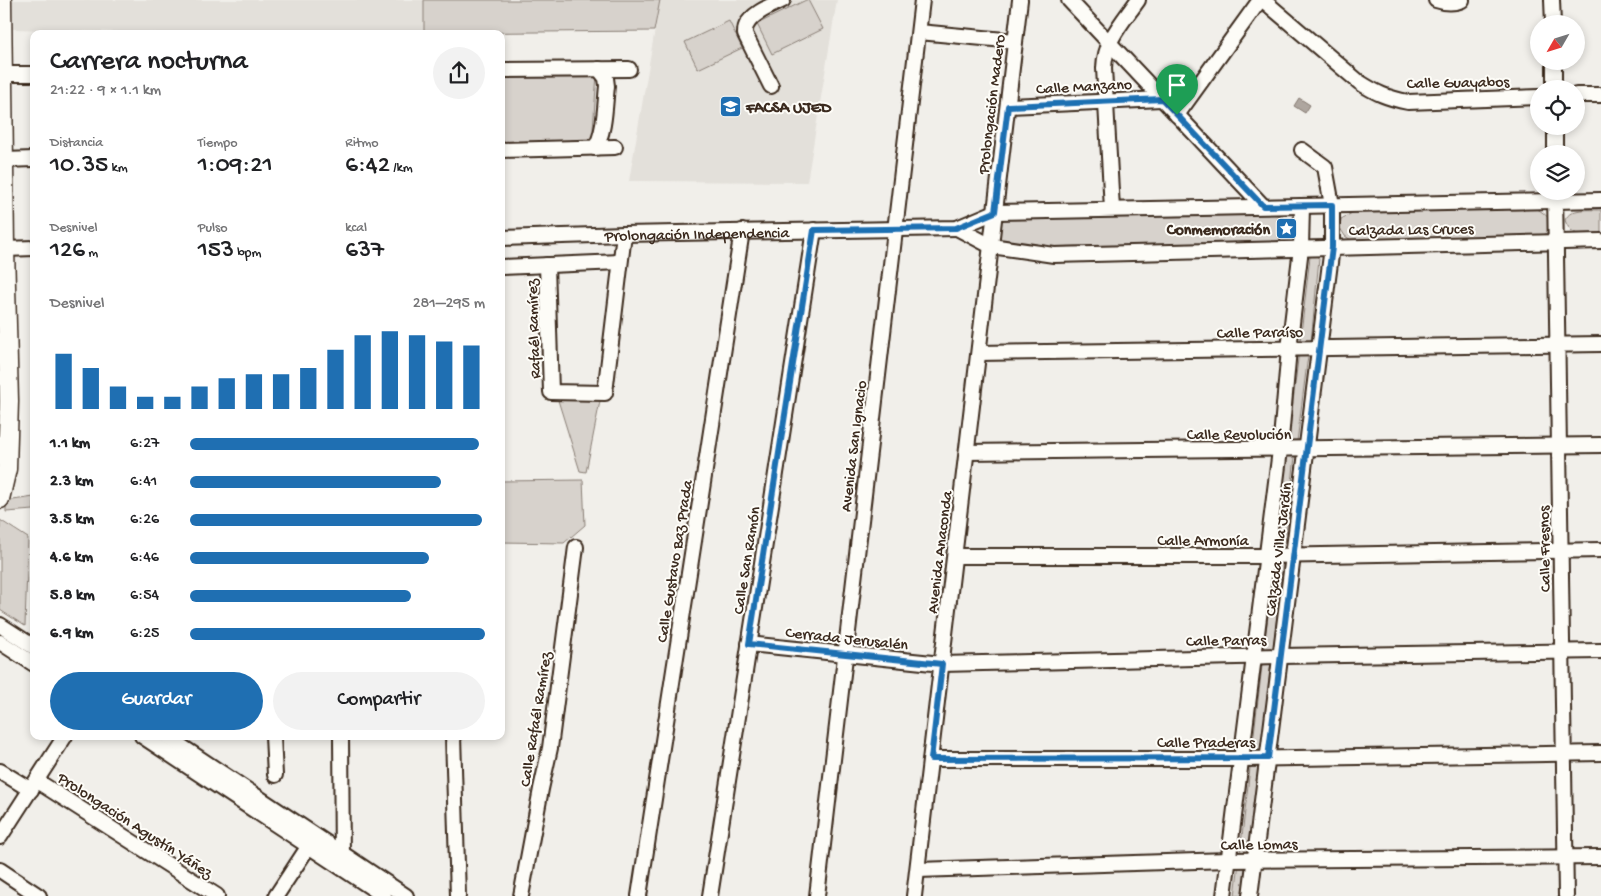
<!DOCTYPE html>
<html lang="es">
<head>
<meta charset="utf-8">
<style>
  :root { --surface:#fff; --page:#f2f2f2; --text:#202124; --muted:#757577; --accent:#1f6fb2 }
  body { margin:0; font-family:"Gochi Hand",sans-serif; background:var(--page); color:var(--text); height:100vh; display:flex; flex-direction:column; font-size:19px; white-space:nowrap }
  * { box-sizing:border-box; margin:0 }
  p { font-size:16px; color:var(--muted) }
  .icon { flex:none; width:28px; height:28px; fill:none; stroke:currentColor; stroke-width:2; stroke-linecap:round; stroke-linejoin:round }
  .map { position:relative; flex:1; overflow:hidden }
  .side { position:absolute; left:30px; top:30px; width:475px; height:710px; display:flex; flex-direction:column; background:var(--surface); border-radius:10px; box-shadow:0 2px 8px #0003 }
  .side>* { flex:none }
  .needle { width:32px; rotate:231deg }
  .tools { position:absolute; left:1530px; top:15px; display:grid; gap:10px }
  .tools a { display:grid; place-items:center; width:55px; height:55px; border-radius:50%; background:var(--surface); box-shadow:0 2px 8px #0003; font-size:25px }
  .pin { position:absolute; display:grid; place-items:center; width:42px; height:42px; color:#fff; margin:-51px -21px; border-radius:50% 50% 50% 0; rotate:-45deg; box-shadow:0 0 5px #0007 }
  .pin .icon { rotate:45deg }
  .round { display:grid; place-items:center; flex:none; width:52px; height:52px; border-radius:26px; background:var(--page) }
  .headline { display:flex; align-items:center; justify-content:space-between; height:85px; padding:0 20px }
  h1 { font-size:28px; font-weight:600; line-height:38px }
  .stats { display:grid; grid-template-columns:repeat(3,1fr); gap:8px; height:85px; padding:5px 20px }
  .stats div { display:grid; align-content:center }
  .stats b { font-size:25px; font-weight:600 }
  .stats small { font-size:14px; font-weight:400 }
  .stats p { font-size:14px }
  .chart { height:140px; padding:10px 20px }
  .chart p { display:flex; justify-content:space-between }
  .chart svg { width:100%; height:90px; margin-top:5px; stroke:var(--accent); stroke-width:6 }
  .button { display:flex; gap:10px; margin-top:auto; padding:10px 20px }
  .button a { flex:1; height:58px; border-radius:30px; background:var(--accent); color:#fff; font-size:20px; font-weight:600; line-height:58px; text-align:center }
  .button a+a { background:var(--page); color:var(--text) }
  ul { padding:0 20px; list-style:none; font-size:16px }
  li { display:grid; grid-template-columns:80px 60px 1fr; align-items:center; height:38px }
  li i { height:12px; border-radius:6px; background:var(--accent) }
  .map>svg:first-child { display:block }
  .built { fill:#e3e0da }
  .green { fill:#d7d2cc; stroke:#897e75 }
  .water { fill:#aea69f; stroke:#80746b }
  .lines { fill:none; stroke-linecap:round; stroke-linejoin:round }
  .minor-casing { stroke:#3b2a1e; stroke-width:18 }
  .major-casing { stroke:#3b2a1e; stroke-width:21 }
  .minor { stroke:#fdfcf7; stroke-width:14 }
  .major { stroke:#fdfcf7; stroke-width:18 }
  .route-casing { stroke:#fff; stroke-width:10 }
  .route { stroke:#1f6fb2; stroke-width:6 }
  .labels { text-anchor:middle; stroke-width:4; stroke-linejoin:round; paint-order:stroke }
  .street-label { font-size:16px; fill:#3b2a1e; stroke:#fdfcf7 }
  .poi-label { font-size:16px; font-weight:bold; fill:#3b2a1e; stroke:#fdfcf7; text-anchor:start }
</style>
</head>
<body>
<div class="map">
<svg width="1601" height="896" viewBox="0 0 1601 896">
  <rect width="100%" height="100%" fill="#f1efea"/>
  <filter id="ink" filterUnits="userSpaceOnUse"><feTurbulence type="fractalNoise" baseFrequency=".02" numOctaves="2"/><feDisplacementMap in="SourceGraphic" scale="10" xChannelSelector="R" yChannelSelector="G"/><feConvolveMatrix kernelMatrix="1 2 1 2 8 2 1 2 1" color-interpolation-filters="sRGB"/></filter>
  <g filter="url(#ink)">
    <g class="built">
      <polygon points="12,0 424,0 424,33 194,34 13,29"/>
      <polygon points="660,0 837,0 807,182 629,181"/>
    </g>
    <g class="green">
      <polygon points="424,0 660,0 654,31 424,33"/>
      <polygon points="806,0 808,0 823,29 772,54 757,24"/>
      <polygon points="729,21 742,48 698,69 685,42"/>
      <polygon points="597,74 592,143 501,144 501,75"/>
      <path d="M1533 207C1548 214 1558 224 1542 237L1351 240 1345 236 1340 228 1341 219 1354 212Z"/>
      <path d="M1601 210V236C1586 236 1570 237 1565 220 1571 207 1588 210 1601 210Z"/>
      <path d="M1261 212 1282 216C1291 229 1287 239 1272 243L1025 247 1002 241 998 234 1000 222 1009 217Z"/>
      <polygon points="1312,255 1316,255 1319,259 1311,342 1307,363 1294,465 1245,896 1235,896 1310,257"/>
      <polygon points="601,396 586,472 580,471 557,397"/>
      <polygon points="583,480 585,525 564,543 501,542 501,481"/>
      <polygon points="34,497 34,510 6,512 6,501"/>
      <polygon points="0,520 28,538 25,626 0,610"/>
    </g>
    <polygon class="water" points="1299,98 1310,105 1305,113 1294,106"/>
    <g class="lines">
      <defs>
        <g id="minor">
          <polyline points="1069,0 1263,206"/>
          <path d="M1263 0 1359 82C1376 93 1387 98 1408 102L1539 97"/>
          <path d="M1436 0C1445 3 1453 4 1462 0"/>
          <polyline points="1552,0 1553,24"/>
          <polyline points="919,32 1015,41"/>
          <polyline points="1554,61 1554,89"/>
          <polyline points="501,70 629,69"/>
          <polyline points="2,74 34,74"/>
          <path d="M771 86 745 34C745 33 745 27 746 26 752 13 771 6 783 0"/>
          <polyline points="1576,95 1601,95"/>
          <polyline points="1008,106 1162,99"/>
          <polyline points="1177,115 1260,0"/>
          <polyline points="1555,126 1555,154"/>
          <path d="M595 148C605 133 605 104 607 86L606 78 599 69"/>
          <polyline points="501,150 615,147"/>
          <polyline points="4,160 34,159"/>
          <polyline points="1555,191 1566,896"/>
          <path d="M1112 209 1104 68C1105 40 1122 23 1138 0"/>
          <polyline points="957,228 991,246 1054,255 1601,241"/>
          <path id="s1" d="M501 238 624 234 957 228 995 212 1601 200"/>
          <polyline points="5,249 34,248"/>
          <polyline points="547,265 551,392 605,393 624,234"/>
          <polyline points="501,267 620,262"/>
          <polyline points="979,353 1601,344"/>
          <polyline points="967,452 1601,445"/>
          <polyline points="955,556 1266,556 1601,550"/>
          <polyline points="0,625 34,647"/>
          <polyline points="0,642 34,664"/>
          <polyline points="749,644 942,664 1281,656 1601,651"/>
          <polyline points="142,736 384,896"/>
          <polyline points="166,736 406,896"/>
          <polyline points="273,736 275,775"/>
          <polyline points="341,736 342,860"/>
          <polyline points="453,736 458,896"/>
          <polyline points="931,759 1241,759 1601,753"/>
          <polyline points="0,771 31,790"/>
          <polyline points="37,781 217,896"/>
          <polyline points="0,837 65,736"/>
          <polyline points="0,870 39,896"/>
          <polyline points="918,870 1228,860 1601,857"/>
          <polyline points="276,896 314,838"/>
          <polyline points="521,896 541,789 550,748 576,547"/>
          <polyline points="639,896 742,231"/>
          <polyline points="710,896 814,230"/>
          <polyline points="817,896 922,0"/>
          <polyline points="914,896 1020,0"/>
          <polyline points="1224,896 1280,450 1289,349 1301,248 1302,206"/>
          <polyline points="1250,896 1332,247 1332,205 1325,167 1302,150"/>
        </g>
        <polyline id="major" points="0,499 7,469 9,401 5,249 2,0"/>
      </defs>
      <use href="#minor" class="minor-casing"/>
      <use href="#major" class="major-casing"/>
      <use href="#minor" class="minor"/>
      <use href="#major" class="major"/>
    </g>
  </g>
  <g class="lines" filter="url(#ink)">
    <defs>
      <polygon id="route" points="1162,99 1263,206 1332,205 1332,247 1268,758 931,759 942,664 749,644 814,230 956,228 995,212 1008,106"/>
    </defs>
    <use href="#route" class="route-casing"/>
    <use href="#route" class="route"/>
  </g>
  <defs>
    <symbol id="university-square" viewBox="-11 -11 22 22"><rect x="-9" y="-9" width="18" height="18" rx="4" fill="#1f6fb2" stroke="#fdfcf7"/><path d="M0-5L7-2L0 1L-7-2ZM-4 1L0 2.5L4 1V4Q0 6-4 4Z" fill="#fff"/></symbol>
    <symbol id="sight-square" viewBox="-11 -11 22 22"><rect x="-9" y="-9" width="18" height="18" rx="4" fill="#1f6fb2" stroke="#fdfcf7"/><path d="M0-6L1.8-2.2L6-1.7L2.9 1.2L3.7 5.4L0 3.3L-3.7 5.4L-2.9 1.2L-6-1.7L-1.8-2.2Z" fill="#fff"/></symbol>
  </defs>
  <g fill-rule="evenodd">
    <use href="#university-square" x="718" y="94" width="25" height="25"/>
    <use href="#sight-square" x="1274" y="216" width="25" height="25"/>
  </g>
  <g class="labels">
    <g class="street-label">
      <text transform="translate(1458 81) rotate(-1)" y="6">Calle Guayabos</text>
      <text transform="translate(1084 85) rotate(-3)" y="6">Calle Manzano</text>
      <text transform="translate(990 104) rotate(-83)" y="6">Prolongación Madero</text>
      <text transform="translate(1411 228) rotate(-1)" y="6">Calzada Las Cruces</text>
      <text dy="6" stroke="none"><textPath href="#s1" startOffset="196">Prolongación Independencia</textPath></text>
      <text transform="translate(532 329) rotate(-92)" y="6">Rafaél Ramírez</text>
      <text transform="translate(1260 331) rotate(-1)" y="6">Calle Paraíso</text>
      <text x="1239" y="439">Calle Revolución</text>
      <text transform="translate(852 446) rotate(-83)" y="6">Avenida San Ignacio</text>
      <text x="1203" y="545">Calle Armonía</text>
      <text transform="translate(1277 549) rotate(-83)" y="6">Calzada Villa Jardín</text>
      <text transform="translate(1543 549) rotate(-91)" y="6">Calle Fresnos</text>
      <text transform="translate(938 552) rotate(-83)" y="6">Avenida Anaconda</text>
      <text transform="translate(745 560) rotate(-81)" y="6">Calle San Ramón</text>
      <text transform="translate(673 561) rotate(-81)" y="6">Calle Gustavo Baz Prada</text>
      <text transform="translate(847 637) rotate(6)" y="6">Cerrada Jerusalén</text>
      <text transform="translate(1226 639) rotate(-1)" y="6">Calle Parras</text>
      <text transform="translate(534 719) rotate(-81)" y="6">Calle Rafaél Ramírez</text>
      <text x="1206" y="747">Calle Praderas</text>
      <text transform="translate(136 824) rotate(33)" y="6">Prolongación Agustín Yáñez</text>
      <text transform="translate(1259 843) rotate(-1)" y="6">Calle Lomas</text>
    </g>
    <g class="poi-label">
      <text x="746" y="112">FACSA UJED</text>
      <text x="1270" y="234" text-anchor="end">Conmemoración</text>
    </g>
  </g>
</svg>
<div class="tools">
<a><svg class="needle" viewBox="-14 -14 28 28"><path d="M0-13l5 13h-10z" fill="#e53935"/><path d="M0 13l5-13h-10z" fill="#757577"/></svg></a>
<a><svg class="icon" aria-label="locate" viewBox="0 0 24 24"><circle cx="12" cy="12" r="6"/><path d="M12 2v4M12 18v4M2 12h4M18 12h4"/></svg></a>
<a><svg class="icon" aria-label="layers" viewBox="0 0 24 24"><path d="M12 4l9 5-9 5-9-5zM3 14l9 5 9-5"/></svg></a>
</div>
<div class="pin" style="left:1177px;top:115px;background:#1e9e55"><svg class="icon" aria-label="arrive" viewBox="0 0 24 24"><path d="M6 21V4h12l-3 4 3 4H6"/></svg></div>
<section class="side">
<div class="headline"><div><h1>Carrera nocturna</h1><p>21:22 · 9 × 1.1 km</p></div><a class="round"><svg class="icon" aria-label="share" viewBox="0 0 24 24"><path d="M12 15V3M7 8l5-5 5 5M5 13v7h14v-7"/></svg></a></div>
<div class="stats">
<div><p>Distancia</p><b>10.35<small> km</small></b></div>
<div><p>Tiempo</p><b>1:09:21</b></div>
<div><p>Ritmo</p><b>6:42<small> /km</small></b></div>
</div>
<div class="stats">
<div><p>Desnivel</p><b>126<small> m</small></b></div>
<div><p>Pulso</p><b>153<small> bpm</small></b></div>
<div><p>kcal</p><b>637</b></div>
</div>
<div class="chart"><p><span>Desnivel</span>281–295 m</p>
<svg viewBox="0 0 160 44" preserveAspectRatio="none"><path d="M5 44V17M15 44V24M25 44V33M35 44V38M45 44V38M55 44V33M65 44V29M75 44V27M85 44V27M95 44V24M105 44V15M115 44V8M125 44V6M135 44V8M145 44V11M155 44V13"/></svg>
</div>
<ul>
<li><b>1.1 km</b>6:27<i style="width:98%"></i></li>
<li><b>2.3 km</b>6:41<i style="width:85%"></i></li>
<li><b>3.5 km</b>6:26<i style="width:99%"></i></li>
<li><b>4.6 km</b>6:46<i style="width:81%"></i></li>
<li><b>5.8 km</b>6:54<i style="width:75%"></i></li>
<li><b>6.9 km</b>6:25<i style="width:100%"></i></li>
</ul>
<div class="button"><a>Guardar</a><a>Compartir</a></div>
</section>
</div>
</body>
</html>
